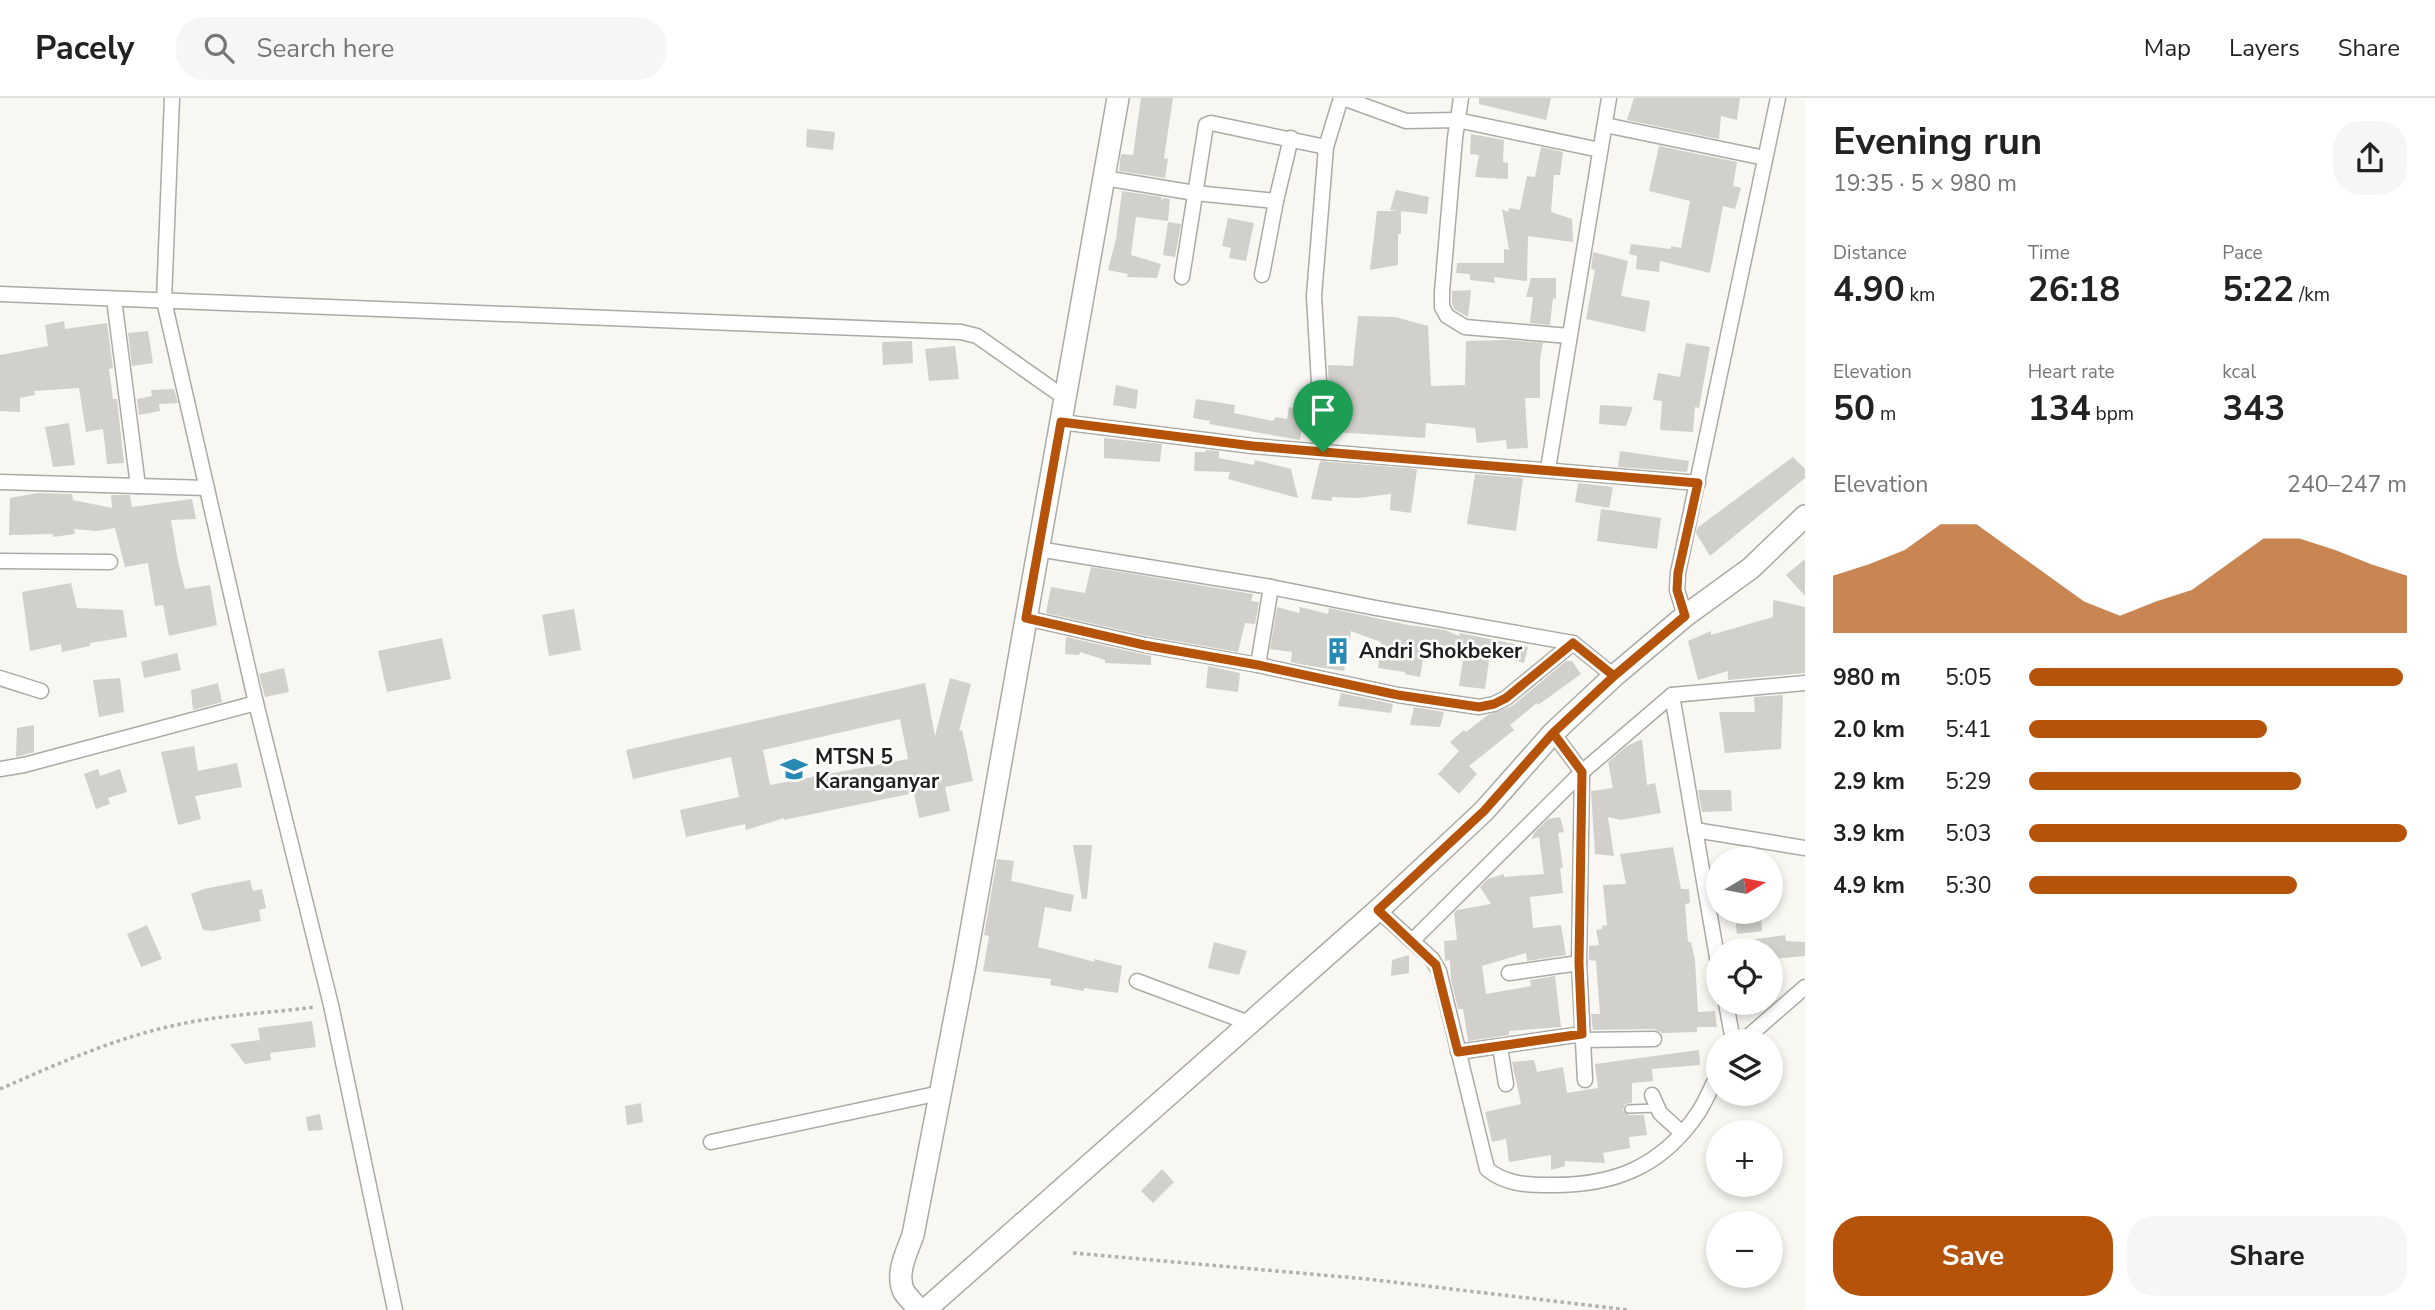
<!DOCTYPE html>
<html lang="en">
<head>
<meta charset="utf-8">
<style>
  :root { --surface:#fff; --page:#f6f6f6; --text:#222; --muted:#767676; --line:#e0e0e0; --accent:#b45309 }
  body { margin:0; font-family:"Nunito Sans",sans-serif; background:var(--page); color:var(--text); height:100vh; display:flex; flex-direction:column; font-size:26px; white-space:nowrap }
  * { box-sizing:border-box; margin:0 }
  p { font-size:23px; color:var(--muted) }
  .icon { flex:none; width:38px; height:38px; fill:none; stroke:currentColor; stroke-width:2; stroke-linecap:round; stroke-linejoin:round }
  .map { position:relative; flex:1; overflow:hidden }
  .panel { display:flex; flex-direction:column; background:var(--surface); width:630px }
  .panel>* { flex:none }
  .needle { width:46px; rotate:80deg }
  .controls { position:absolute; left:1706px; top:749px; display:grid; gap:14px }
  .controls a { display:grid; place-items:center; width:77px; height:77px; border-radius:50%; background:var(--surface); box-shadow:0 4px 10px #0003; font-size:35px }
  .pin { position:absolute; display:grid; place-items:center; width:60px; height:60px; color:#fff; margin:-72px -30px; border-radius:50% 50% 50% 0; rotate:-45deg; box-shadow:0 0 7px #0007 }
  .pin .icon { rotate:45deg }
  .round { display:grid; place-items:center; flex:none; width:74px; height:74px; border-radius:28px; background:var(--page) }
  .summary { display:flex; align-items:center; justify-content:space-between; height:119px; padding:0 28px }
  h1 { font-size:38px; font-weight:700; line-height:52px }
  .metrics { display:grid; grid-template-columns:repeat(3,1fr); gap:10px; height:119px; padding:7px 28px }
  .metrics div { display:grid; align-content:center }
  .metrics b { font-size:35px; font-weight:700 }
  .metrics small { font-size:19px; font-weight:400 }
  .metrics p { font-size:19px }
  .chart { height:196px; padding:14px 28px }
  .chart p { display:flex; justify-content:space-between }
  .chart svg { width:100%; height:126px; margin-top:7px; fill:var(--accent); opacity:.7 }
  .action { display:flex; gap:14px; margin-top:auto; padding:14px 28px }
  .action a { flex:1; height:80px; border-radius:28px; background:var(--accent); color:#fff; font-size:28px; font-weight:700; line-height:80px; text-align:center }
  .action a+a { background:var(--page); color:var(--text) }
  ul { padding:0 28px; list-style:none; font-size:23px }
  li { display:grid; grid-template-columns:112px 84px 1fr; align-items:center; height:52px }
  li i { height:18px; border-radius:9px; background:var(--accent) }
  header { display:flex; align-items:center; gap:42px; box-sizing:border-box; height:98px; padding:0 35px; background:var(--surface); border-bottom:2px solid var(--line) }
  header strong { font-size:33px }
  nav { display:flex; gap:38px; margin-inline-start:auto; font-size:24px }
  .search { width:490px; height:63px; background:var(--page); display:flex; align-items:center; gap:18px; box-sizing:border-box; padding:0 24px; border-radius:28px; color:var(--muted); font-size:26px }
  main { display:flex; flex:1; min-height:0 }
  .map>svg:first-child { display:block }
  .building { fill:#d1d0cb; fill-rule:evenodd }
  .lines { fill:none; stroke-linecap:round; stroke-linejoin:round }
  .service-casing { stroke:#abaaa5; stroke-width:10 }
  .minor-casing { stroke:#abaaa5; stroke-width:17 }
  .secondary-casing { stroke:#abaaa5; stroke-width:24 }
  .path { stroke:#b1b0ac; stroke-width:3.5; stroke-dasharray:3.5 3.5; stroke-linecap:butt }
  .service { stroke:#fff; stroke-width:7 }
  .minor { stroke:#fff; stroke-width:14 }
  .secondary { stroke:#fff; stroke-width:21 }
  .route-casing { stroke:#fff; stroke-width:14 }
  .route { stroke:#b45309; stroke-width:9 }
  .labels { text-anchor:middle; stroke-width:5; stroke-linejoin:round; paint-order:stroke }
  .poi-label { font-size:21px; font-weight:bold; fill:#21201e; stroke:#fff; text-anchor:start }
</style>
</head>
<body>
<header>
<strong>Pacely</strong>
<div class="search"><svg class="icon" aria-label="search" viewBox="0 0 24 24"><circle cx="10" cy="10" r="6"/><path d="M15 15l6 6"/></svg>Search here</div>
<nav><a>Map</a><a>Layers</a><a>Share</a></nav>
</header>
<main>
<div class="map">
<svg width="1805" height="1212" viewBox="0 0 1805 1212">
  <rect width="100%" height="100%" fill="#f8f7f2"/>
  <g class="building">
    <polygon points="1141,0 1173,0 1164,60 1168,61 1165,80 1119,73 1121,56 1133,57"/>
    <polygon points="1479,0 1551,0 1546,22 1479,6"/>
    <polygon points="1634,0 1740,0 1737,22 1721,18 1719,41 1627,22"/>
    <polygon points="807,31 835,34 833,52 806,49"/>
    <polygon points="1471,36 1504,42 1503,64 1508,65 1508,81 1475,79 1479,57 1470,56"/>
    <polygon points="1659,48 1737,64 1733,88 1741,90 1735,111 1723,108 1710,175 1660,163 1659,174 1636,171 1637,158 1629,156 1631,146 1671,151 1671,148 1681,150 1690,103 1649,93"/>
    <polygon points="1541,49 1563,54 1560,77 1554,77 1551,114 1572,121 1573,144 1528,138 1527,183 1494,179 1495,185 1470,182 1470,176 1456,175 1457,165 1504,165 1504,151 1509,152 1502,111 1508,114 1509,110 1520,112 1527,78 1535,79"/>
    <polygon points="1396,92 1429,99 1427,116 1390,112"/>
    <polygon points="1122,93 1162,99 1161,103 1164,100 1170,101 1168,123 1136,119 1131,157 1161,166 1157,180 1127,179 1128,176 1108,172 1116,141"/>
    <polygon points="1377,113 1401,113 1401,136 1398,136 1398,167 1370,172"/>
    <polygon points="1228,120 1254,125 1246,163 1229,160 1231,150 1222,148"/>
    <polygon points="1168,124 1181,126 1175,159 1163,157"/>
    <polygon points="1593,154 1628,163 1621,198 1650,203 1645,234 1586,221 1595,172 1591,171"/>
    <polygon points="1531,180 1556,180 1556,201 1553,200 1550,227 1530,225 1533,199 1526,199"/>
    <polygon points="1471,192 1468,219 1454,211 1452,206 1452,193"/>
    <polygon points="1358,218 1395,219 1428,228 1431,288 1465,287 1466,243 1508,242 1543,245 1540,261 1540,300 1525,300 1528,350 1507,351 1506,342 1477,345 1475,330 1426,325 1425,340 1335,334 1334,315 1330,315 1328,267 1353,268"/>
    <polygon points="64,223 65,231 107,225 113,270 109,271 113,301 117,301 124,365 107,366 103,331 86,334 79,290 34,293 35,297 20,300 20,314 0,313 0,257 48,248 45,227"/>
    <polygon points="148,233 153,265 132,268 128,235"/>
    <polygon points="912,243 913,265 883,267 882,244"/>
    <polygon points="1686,245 1710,249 1699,310 1695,309 1693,334 1660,332 1662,303 1653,302 1658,275 1680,279"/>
    <polygon points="955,248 959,281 929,283 925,251"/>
    <polygon points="1116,287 1138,292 1136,311 1113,307"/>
    <polygon points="174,291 178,305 159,306 160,313 139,317 137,301 152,298 151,292"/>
    <polygon points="1196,301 1235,307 1234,315 1273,323 1276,319 1287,321 1289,309 1305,312 1300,342 1209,326 1210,323 1193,320"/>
    <polygon points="1600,307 1633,309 1626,328 1599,326"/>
    <polygon points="69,325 75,367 53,369 45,329"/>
    <polygon points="1104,340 1162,346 1160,364 1104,360"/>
    <polygon points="1206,352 1219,353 1219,360 1254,367 1255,362 1291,371 1298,400 1228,381 1230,374 1194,373 1195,354 1205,354"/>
    <polygon points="1620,353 1689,363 1687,374 1618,369"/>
    <polygon points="1793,359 1805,371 1805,380 1710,458 1696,435 1697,430"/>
    <polygon points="1320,363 1417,371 1411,415 1390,412 1391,396 1358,400 1332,399 1332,403 1311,401"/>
    <polygon points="1475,376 1523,380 1516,433 1467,426"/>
    <polygon points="1578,385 1613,389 1609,410 1575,404"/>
    <polygon points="38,395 72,396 73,402 112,410 111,397 130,397 132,409 192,401 196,421 171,422 178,463 185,491 210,487 217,527 169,538 163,507 155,508 148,465 125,469 115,430 97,433 74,431 75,436 53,439 53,436 9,437 10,400"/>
    <polygon points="1601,411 1661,420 1657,451 1597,443"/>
    <polygon points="1805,461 1805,498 1786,477"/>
    <polygon points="1091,469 1253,496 1251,503 1259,504 1255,526 1245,525 1238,554 1147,538 1046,515 1051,489 1085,495"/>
    <polygon points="71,485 77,510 123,512 127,539 90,545 90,548 62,554 61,546 30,553 22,494"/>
    <polygon points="1773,502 1805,509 1805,575 1728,582 1728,573 1698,582 1688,543 1711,533 1711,537 1773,519"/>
    <polygon points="1277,509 1299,515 1300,509 1328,516 1329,510 1408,527 1445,532 1459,538 1460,535 1528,549 1524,565 1490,556 1485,591 1459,588 1464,555 1455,553 1456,550 1426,545 1420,579 1405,576 1405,574 1378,570 1381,544 1351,533 1344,573 1299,566 1291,564 1292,554 1270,551"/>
    <polygon points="574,511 581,552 549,558 542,517"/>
    <polygon points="1066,539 1151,558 1151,567 1105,565 1105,562 1080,554 1079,557 1065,556"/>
    <polygon points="442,540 451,581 387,594 378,553"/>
    <polygon points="177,555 181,572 144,580 141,564"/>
    <polygon points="1566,563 1572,563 1581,576 1538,607 1537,605 1510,627 1514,632 1469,668 1477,676 1459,696 1438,676 1459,653 1450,644 1464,632 1466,634 1488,617 1512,608"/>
    <polygon points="1208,568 1240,575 1238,594 1206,590"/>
    <polygon points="284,570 289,594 265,599 259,576"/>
    <polygon points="120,580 124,614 99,619 93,582"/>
    <path d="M950 580 971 586 959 633 962 632 973 683 945 689 950 713 919 720 914 695 784 722V720L746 732 745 726 686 739 680 712 739 699 731 659 633 681 626 652 925 585 935 638ZM900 621 908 661 770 687 763 652Z"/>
    <polygon points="218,585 222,604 193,612 191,592"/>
    <polygon points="1341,595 1393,606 1391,615 1338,608"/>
    <polygon points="1783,597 1781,651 1725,655 1719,614 1755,614 1754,599"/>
    <polygon points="1414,609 1444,614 1440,629 1410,627"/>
    <polygon points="34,627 34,654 16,659 17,630"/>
    <polygon points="1642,641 1647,687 1655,685 1661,715 1621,722 1608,719 1614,758 1595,756 1591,693 1613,690 1608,664 1627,648"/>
    <polygon points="194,648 198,673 237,665 242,689 195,698 201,721 178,727 161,654"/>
    <polygon points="98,671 100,678 120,671 127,694 108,700 110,706 96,711 84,676"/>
    <polygon points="1698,692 1731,692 1732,713 1702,714"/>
    <polygon points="1560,719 1564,734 1558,735 1563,770 1560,770 1563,795 1530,799 1533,830 1561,827 1566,857 1527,863 1526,855 1482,868 1486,896 1531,888 1530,882 1555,878 1561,929 1509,933 1509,937 1468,943 1463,911 1458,911 1451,882 1450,862 1445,863 1444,843 1457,842 1454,815 1457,812 1491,806 1480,789 1488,781 1504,776 1504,779 1544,776 1539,739 1532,741 1534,735 1548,721"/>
    <polygon points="1073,747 1092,747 1087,801 1082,801"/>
    <polygon points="1673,749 1681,791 1689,791 1690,805 1685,806 1688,844 1691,844 1695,862 1698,914 1715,913 1717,929 1697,929 1697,934 1662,935 1654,931 1593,932 1591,916 1600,916 1596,863 1589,862 1589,848 1599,847 1596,832 1602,831 1602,828 1607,827 1603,787 1626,786 1620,756"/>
    <polygon points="997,761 1014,763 1011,783 1074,797 1071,814 1045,809 1038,849 1095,864 1094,861 1122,868 1118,895 1084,890 1084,893 1050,887 1051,881 983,873 989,838 984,837"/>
    <polygon points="250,782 253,793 262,791 266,810 259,812 261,823 212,833 203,832 191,796 204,791"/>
    <polygon points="1761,818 1762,833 1737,836 1735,819"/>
    <polygon points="147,827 162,861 141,869 127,836"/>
    <polygon points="1785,837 1786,843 1805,844 1805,858 1771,861 1771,852 1742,852 1742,843"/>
    <polygon points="1214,844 1247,853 1239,877 1208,870"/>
    <polygon points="1409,857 1409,875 1391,878 1392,862"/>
    <polygon points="312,923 316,949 270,955 271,962 245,966 230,946 260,942 258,930"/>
    <polygon points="1699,952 1700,967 1652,971 1653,983 1632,985 1632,1005 1625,1006 1623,1012 1629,1017 1644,1017 1647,1037 1629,1039 1630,1050 1603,1055 1605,1065 1565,1063 1565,1068 1551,1072 1551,1057 1509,1064 1506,1041 1492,1044 1485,1014 1521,1006 1512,964 1534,962 1537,974 1563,969 1567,995 1598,990 1595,966"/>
    <polygon points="641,1005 643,1024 627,1027 625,1008"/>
    <polygon points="320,1016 323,1032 308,1033 306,1019"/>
    <polygon points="1162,1071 1174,1084 1153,1105 1141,1093"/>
  </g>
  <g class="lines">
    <defs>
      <polyline id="service" points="1629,1011 1657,1010"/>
      <g id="minor">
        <polyline points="172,0 164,203 256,605 331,907 395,1212"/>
        <polyline points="1343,0 1406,23 1457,22 1600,52"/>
        <polyline points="1461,0 1455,40 1442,194 1442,209 1447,218 1465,229 1569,238"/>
        <polyline points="1605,27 1765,60"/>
        <polyline points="1104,80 1195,95 1276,103"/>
        <polyline points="1262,177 1276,103 1291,40"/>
        <polyline points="1182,179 1206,27 1211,25 1326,49"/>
        <polyline points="0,196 961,234 977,238 1065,300"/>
        <polyline points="114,201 138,388"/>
        <polyline points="1061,324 1253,348 1698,385"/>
        <polyline points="1323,354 1314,198 1326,49 1341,0"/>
        <polyline points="1548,371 1609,0"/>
        <polyline points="0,384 207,390"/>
        <polyline points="1038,451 1271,489 1376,510 1573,545 1614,578"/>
        <polyline points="0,463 110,464"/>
        <polyline points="1685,518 1677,492 1678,475 1778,0"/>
        <polyline points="1026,520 1145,547 1258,567 1398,597 1479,609 1494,606 1506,600 1573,545"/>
        <polyline points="1258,567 1271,489"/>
        <polyline points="0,580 41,593"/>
        <polyline points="1672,597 1718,865"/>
        <polyline points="1553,635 1582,674 1579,865 1585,982"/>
        <polyline points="0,671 24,667 256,605"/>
        <polyline points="1695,732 1805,750"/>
        <path d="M1378 812 1432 861 1439 873 1487 1071C1505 1086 1526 1087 1549 1087 1612 1088 1661 1070 1698 1015 1706 1003 1711 989 1718 977"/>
        <polyline points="1412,843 1582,674 1672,597 1805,585"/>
        <polyline points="1509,875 1579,865"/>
        <polyline points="1137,883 1249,925"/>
        <polyline points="1726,905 1733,943"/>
        <polyline points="1582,942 1654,941"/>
        <polyline points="1743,943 1805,889"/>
        <polyline points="1500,949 1506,986"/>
        <polyline points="1458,954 1582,936"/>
        <polyline points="1652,997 1660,1015 1682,1035"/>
        <polyline points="711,1044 940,995"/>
      </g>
      <g id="secondary">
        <path d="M919 1212C915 1206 908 1200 904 1194 895 1176 907 1154 913 1137L965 867 1118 0"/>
        <polyline points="925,1212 1378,812 1484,713 1553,635 1614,578 1685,518 1751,470 1805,418"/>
      </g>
    </defs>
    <use href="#service" class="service-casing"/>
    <use href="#minor" class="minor-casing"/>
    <use href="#secondary" class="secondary-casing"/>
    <g class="path">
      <path d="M0 991C57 966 115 940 176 927 221 917 269 915 315 909"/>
      <polyline points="1073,1155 1367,1181 1629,1212"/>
    </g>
    <use href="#service" class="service"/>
    <use href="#minor" class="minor"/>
    <use href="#secondary" class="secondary"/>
  </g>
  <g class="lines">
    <defs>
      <polyline id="route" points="1323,354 1253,348 1061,324 1026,520 1144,547 1258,567 1398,597 1479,609 1494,606 1506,600 1573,545 1614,578 1553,635 1582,674 1579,865 1582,936 1458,954 1436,867 1378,812 1484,713 1553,635 1614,578 1685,518 1677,492 1678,475 1698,385 1323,354"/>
    </defs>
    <use href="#route" class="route-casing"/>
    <use href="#route" class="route"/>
  </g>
  <defs>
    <symbol id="building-bare" viewBox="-9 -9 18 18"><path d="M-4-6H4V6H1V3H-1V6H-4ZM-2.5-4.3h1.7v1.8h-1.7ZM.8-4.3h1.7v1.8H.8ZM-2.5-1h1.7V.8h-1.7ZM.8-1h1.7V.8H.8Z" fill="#278ab4" stroke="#fff" stroke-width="2.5" paint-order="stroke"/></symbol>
    <symbol id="school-bare" viewBox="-9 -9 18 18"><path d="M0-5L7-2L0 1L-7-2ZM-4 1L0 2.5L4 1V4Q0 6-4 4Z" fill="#278ab4" stroke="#fff" stroke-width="2.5" paint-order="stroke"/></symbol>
  </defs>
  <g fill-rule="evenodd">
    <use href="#building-bare" x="1319" y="534" width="38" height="38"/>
    <use href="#school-bare" x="775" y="652" width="38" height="38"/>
  </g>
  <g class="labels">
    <g class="poi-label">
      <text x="1359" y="560">Andri Shokbeker</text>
      <text x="815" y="666">MTSN 5<tspan x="815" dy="24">Karanganyar</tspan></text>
    </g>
  </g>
</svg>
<div class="controls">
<a><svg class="needle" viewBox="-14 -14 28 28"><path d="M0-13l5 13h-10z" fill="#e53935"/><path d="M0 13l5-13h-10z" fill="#767676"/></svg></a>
<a><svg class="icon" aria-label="locate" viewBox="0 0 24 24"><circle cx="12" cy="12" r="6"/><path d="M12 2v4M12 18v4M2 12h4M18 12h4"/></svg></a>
<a><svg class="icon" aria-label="layers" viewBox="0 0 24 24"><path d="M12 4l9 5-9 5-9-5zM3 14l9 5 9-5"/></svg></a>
<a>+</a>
<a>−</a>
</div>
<div class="pin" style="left:1323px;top:354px;background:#1e9e55"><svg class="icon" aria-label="arrive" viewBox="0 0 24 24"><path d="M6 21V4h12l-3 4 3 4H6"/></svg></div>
</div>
<section class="panel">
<div class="summary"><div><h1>Evening run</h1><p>19:35 · 5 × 980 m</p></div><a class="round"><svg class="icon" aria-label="share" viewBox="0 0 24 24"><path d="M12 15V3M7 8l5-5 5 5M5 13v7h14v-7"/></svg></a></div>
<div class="metrics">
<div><p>Distance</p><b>4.90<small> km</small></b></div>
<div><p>Time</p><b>26:18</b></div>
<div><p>Pace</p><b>5:22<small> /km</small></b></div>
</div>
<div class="metrics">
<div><p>Elevation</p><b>50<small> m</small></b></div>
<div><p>Heart rate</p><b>134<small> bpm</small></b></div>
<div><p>kcal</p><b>343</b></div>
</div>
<div class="chart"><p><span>Elevation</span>240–247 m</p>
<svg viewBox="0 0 160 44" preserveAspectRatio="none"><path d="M0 44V24L10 20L20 15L30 6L40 6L50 15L60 24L70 33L80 38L90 33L100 29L110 20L120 11L130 11L140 15L150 20L160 24V44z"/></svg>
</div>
<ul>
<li><b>980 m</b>5:05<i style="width:99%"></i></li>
<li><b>2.0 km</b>5:41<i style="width:63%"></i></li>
<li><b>2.9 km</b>5:29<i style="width:72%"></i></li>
<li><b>3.9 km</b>5:03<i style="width:100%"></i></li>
<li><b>4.9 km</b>5:30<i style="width:71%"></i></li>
</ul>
<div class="action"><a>Save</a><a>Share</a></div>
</section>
</main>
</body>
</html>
